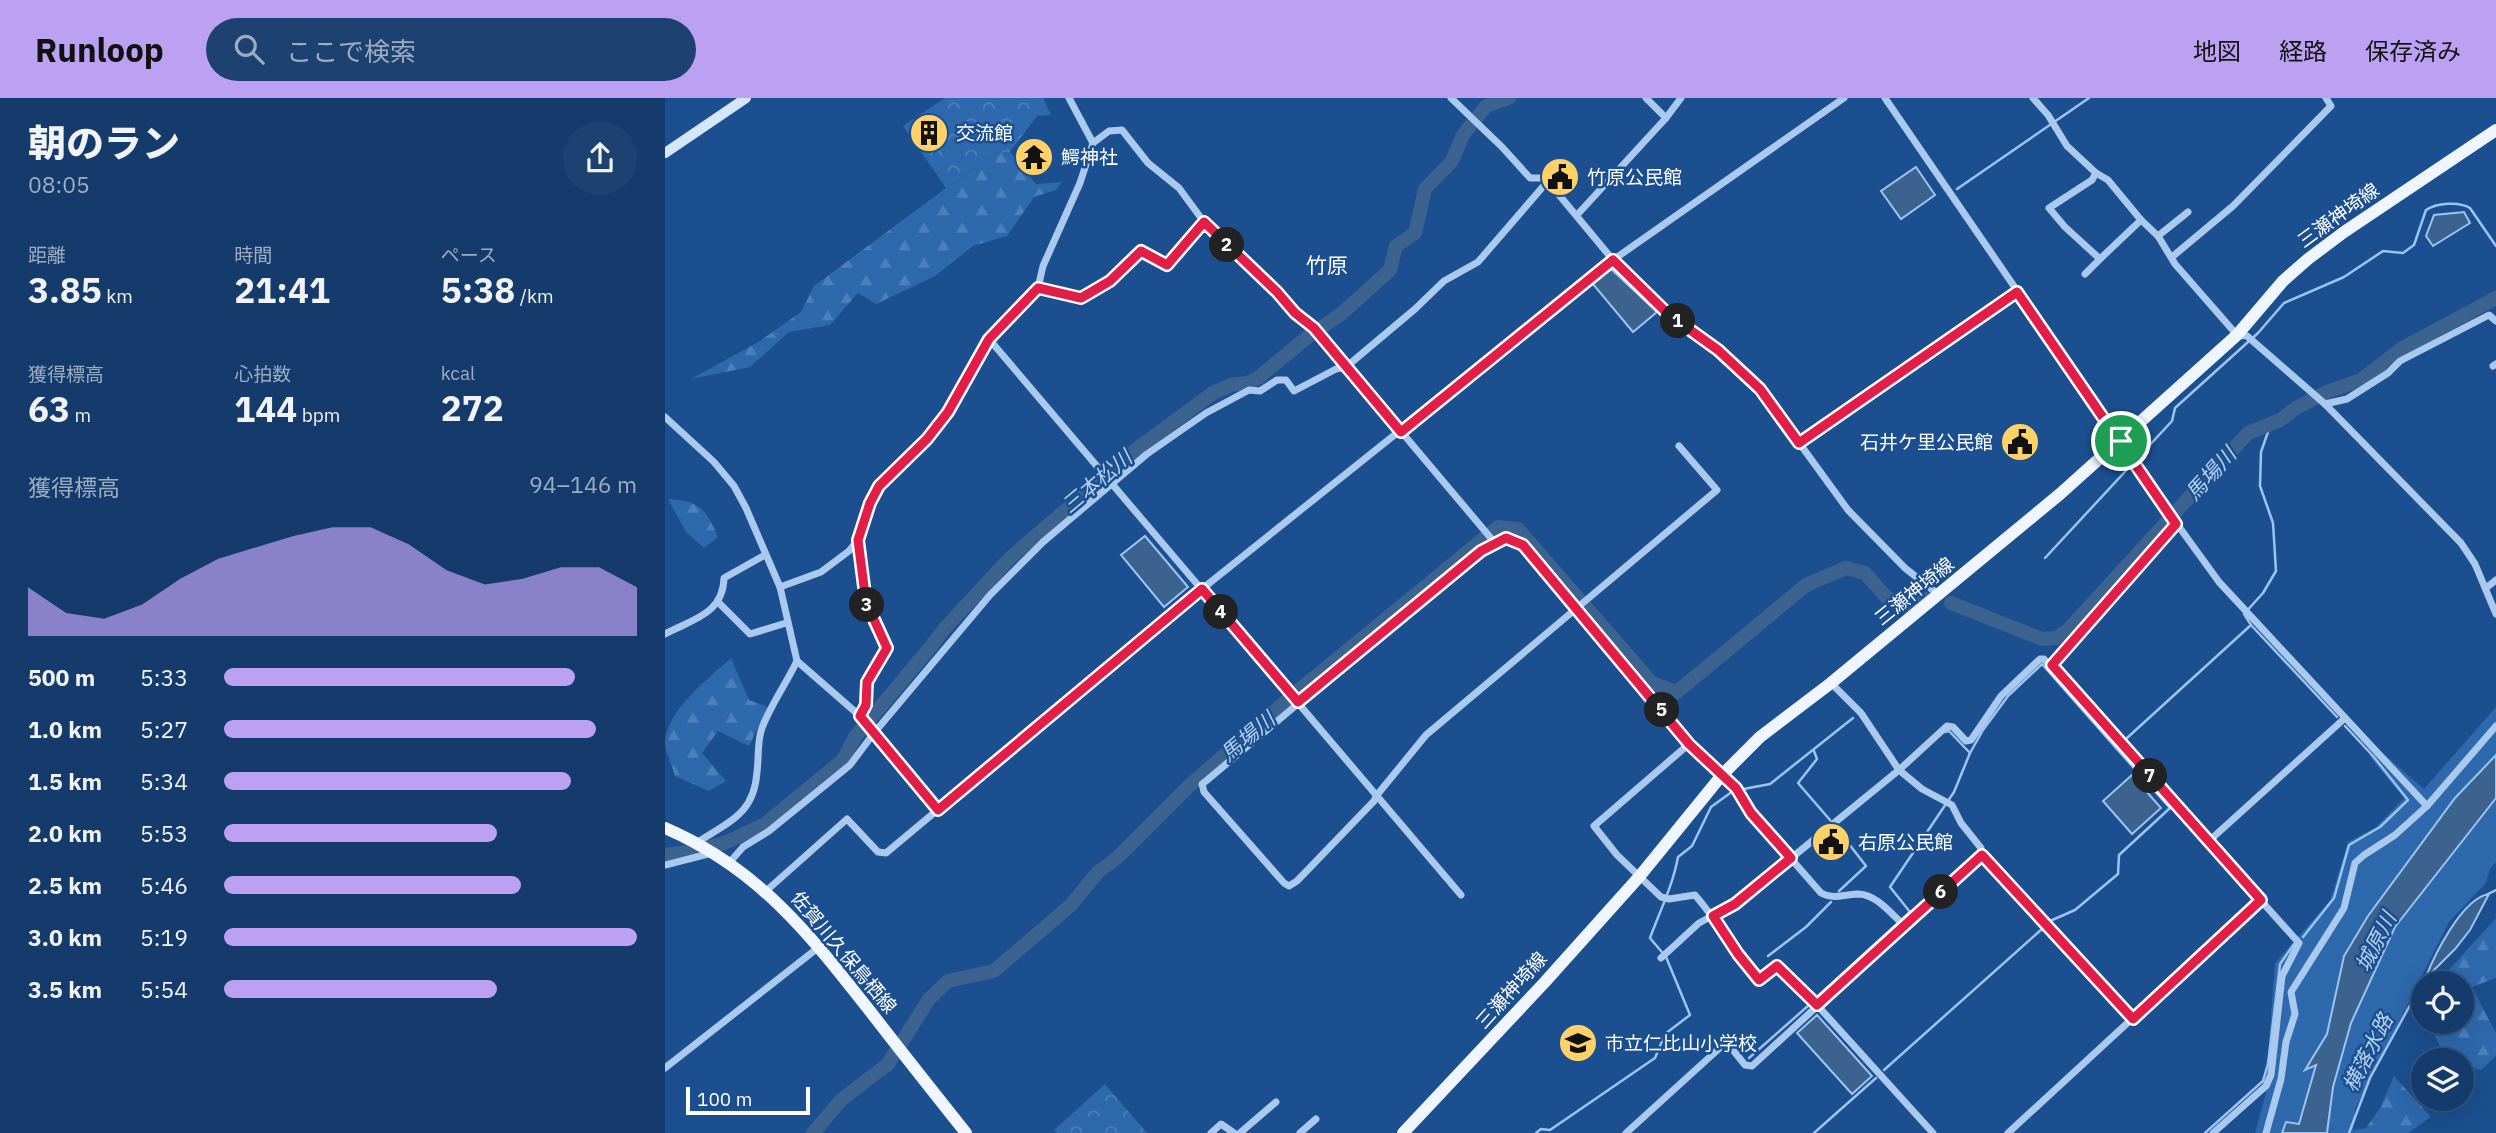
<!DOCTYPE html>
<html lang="ja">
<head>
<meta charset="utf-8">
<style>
  :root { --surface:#143b6b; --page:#1d4271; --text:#f1f3f6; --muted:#9dadc1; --line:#33557e; --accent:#bca0f2 }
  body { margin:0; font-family:"IBM Plex Sans","Noto Sans JP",sans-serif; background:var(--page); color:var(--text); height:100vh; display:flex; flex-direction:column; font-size:26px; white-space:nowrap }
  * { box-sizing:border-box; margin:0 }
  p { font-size:23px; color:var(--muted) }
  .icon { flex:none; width:38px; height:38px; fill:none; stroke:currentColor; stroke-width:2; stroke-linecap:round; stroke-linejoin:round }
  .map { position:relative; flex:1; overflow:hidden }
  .side { display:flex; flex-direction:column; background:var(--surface); width:665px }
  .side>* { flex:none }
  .fabs { position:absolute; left:1746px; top:873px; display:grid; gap:14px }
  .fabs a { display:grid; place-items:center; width:63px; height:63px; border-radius:50%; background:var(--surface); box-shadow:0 7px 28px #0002,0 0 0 2px var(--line); font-size:35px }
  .scale { position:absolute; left:21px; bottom:18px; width:124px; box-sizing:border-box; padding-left:7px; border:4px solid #fff; border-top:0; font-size:19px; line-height:24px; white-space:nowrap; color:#fff; -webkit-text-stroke:5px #1b4f8f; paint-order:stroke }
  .pin { position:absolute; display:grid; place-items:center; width:60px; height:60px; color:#fff; margin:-30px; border:4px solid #fff; border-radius:50%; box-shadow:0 2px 7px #0007 }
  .km { position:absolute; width:35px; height:35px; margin:-18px; border-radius:50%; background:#222; color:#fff; font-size:19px; line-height:35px; text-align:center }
  .round { display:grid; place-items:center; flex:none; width:74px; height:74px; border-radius:37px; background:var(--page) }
  .headline { display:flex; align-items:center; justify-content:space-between; height:119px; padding:0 28px }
  h1 { font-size:38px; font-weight:800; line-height:52px }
  .figures { display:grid; grid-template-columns:repeat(3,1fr); gap:10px; height:119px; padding:7px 28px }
  .figures div { display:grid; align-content:center }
  .figures b { font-size:35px; font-weight:800 }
  .figures small { font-size:19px; font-weight:400 }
  .figures p { font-size:19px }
  .chart { height:196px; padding:14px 28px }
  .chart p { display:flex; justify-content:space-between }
  .chart svg { width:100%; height:126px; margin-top:7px; fill:var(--accent); opacity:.7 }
  ul { padding:0 28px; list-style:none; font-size:23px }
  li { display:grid; grid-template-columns:112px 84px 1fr; align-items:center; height:52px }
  li i { height:18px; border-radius:9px; background:var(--accent) }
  header { display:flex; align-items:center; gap:42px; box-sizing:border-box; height:98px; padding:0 35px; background:var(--accent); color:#111 }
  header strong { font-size:33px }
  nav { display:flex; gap:38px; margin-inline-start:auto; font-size:24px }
  .search { width:490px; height:63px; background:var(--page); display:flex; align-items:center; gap:18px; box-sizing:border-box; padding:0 24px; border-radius:38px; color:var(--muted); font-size:26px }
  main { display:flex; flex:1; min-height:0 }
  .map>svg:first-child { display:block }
  .grass { fill:#2e69ad }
  .forest { fill:url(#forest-firs) }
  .park { fill:url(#park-crowns) }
  .water { fill:#3c6290; stroke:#9cc4f0; stroke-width:2 }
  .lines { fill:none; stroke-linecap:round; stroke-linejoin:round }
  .stream { stroke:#9cc4f0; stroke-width:2.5 }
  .river { stroke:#3c6290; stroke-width:14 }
  .street { stroke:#a9c9ee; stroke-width:7 }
  .secondary { stroke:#d6e6fa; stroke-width:10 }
  .primary { stroke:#f0f6ff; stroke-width:12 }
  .route-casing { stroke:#fff; stroke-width:14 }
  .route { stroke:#e11d48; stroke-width:9 }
  .labels { text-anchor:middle; stroke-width:5; stroke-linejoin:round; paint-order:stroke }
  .poi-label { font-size:19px; fill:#fff; stroke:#1b4f8f; text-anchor:start }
  .street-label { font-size:19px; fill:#fff; stroke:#1b4f8f }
  .neighbourhood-label { font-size:21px; fill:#fff; stroke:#1b4f8f }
  .water-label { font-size:21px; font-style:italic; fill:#b5d3f5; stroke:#1b4f8f }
</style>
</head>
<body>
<header>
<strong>Runloop</strong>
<div class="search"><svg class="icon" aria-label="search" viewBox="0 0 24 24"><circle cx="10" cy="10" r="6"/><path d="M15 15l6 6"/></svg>ここで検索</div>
<nav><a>地図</a><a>経路</a><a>保存済み</a></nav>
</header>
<main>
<section class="side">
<div class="headline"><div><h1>朝のラン</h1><p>08:05</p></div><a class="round"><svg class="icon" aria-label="share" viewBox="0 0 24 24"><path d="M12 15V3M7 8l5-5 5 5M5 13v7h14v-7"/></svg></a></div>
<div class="figures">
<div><p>距離</p><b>3.85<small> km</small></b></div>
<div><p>時間</p><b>21:41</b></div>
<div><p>ペース</p><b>5:38<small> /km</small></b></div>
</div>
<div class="figures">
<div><p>獲得標高</p><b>63<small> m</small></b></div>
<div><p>心拍数</p><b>144<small> bpm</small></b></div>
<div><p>kcal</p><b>272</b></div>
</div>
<div class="chart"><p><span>獲得標高</span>94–146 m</p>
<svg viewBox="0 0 160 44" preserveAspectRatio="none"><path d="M0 44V27L10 36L20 38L30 33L40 24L50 17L60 13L70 9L80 6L90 6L100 12L110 21L120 26L130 24L140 20L150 20L160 27V44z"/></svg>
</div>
<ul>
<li><b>500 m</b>5:33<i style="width:85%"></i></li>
<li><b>1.0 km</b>5:27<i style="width:90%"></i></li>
<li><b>1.5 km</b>5:34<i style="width:84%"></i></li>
<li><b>2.0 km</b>5:53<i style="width:66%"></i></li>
<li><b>2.5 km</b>5:46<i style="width:72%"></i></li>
<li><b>3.0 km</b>5:19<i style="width:100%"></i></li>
<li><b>3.5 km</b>5:54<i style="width:66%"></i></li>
</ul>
</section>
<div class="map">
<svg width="1831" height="1035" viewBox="0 0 1831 1035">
  <defs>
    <pattern id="forest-firs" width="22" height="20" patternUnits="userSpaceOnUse" patternTransform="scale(1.75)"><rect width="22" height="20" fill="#2e69ad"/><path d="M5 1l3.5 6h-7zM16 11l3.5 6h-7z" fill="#4d80b9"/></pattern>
    <pattern id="park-crowns" width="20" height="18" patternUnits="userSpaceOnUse" patternTransform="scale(1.75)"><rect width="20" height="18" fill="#2e69ad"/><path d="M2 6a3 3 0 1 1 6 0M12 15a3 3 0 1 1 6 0" fill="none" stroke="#4d80b9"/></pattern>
  </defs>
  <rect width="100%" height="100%" fill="#1b4f8f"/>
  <g class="grass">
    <polygon points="1831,609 1831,657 1790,700 1679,858 1662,936 1641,970 1652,967 1634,1027 1621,1024 1617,1035 1590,1035 1601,995 1597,982 1603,959 1610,865 1665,803 1683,744 1711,729 1739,700 1704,658 1713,651 1759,691"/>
    <polygon points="1831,700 1831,764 1825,771 1821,785 1784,824 1690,1011 1688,1035 1662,1035 1668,989 1686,925 1730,829"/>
  </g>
  <g class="forest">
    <polygon points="345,54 371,86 397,84 391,92 369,99 342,138 308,148 270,178 211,206 193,195 165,227 124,234 85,269 26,281 95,243 136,214 149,188 281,90 333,55"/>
    <path d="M3 401C35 403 40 410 53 439L39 450 21 434Z"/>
    <path d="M66 560 84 602 103 609 84 648 53 633 37 655 61 683 44 693 10 678C7 668 2 657 0 646 0 613 44 580 66 560Z"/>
    <polygon points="1831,820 1831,880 1807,889 1831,935 1831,958 1816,972 1797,967 1797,962 1783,962 1762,924 1797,924 1797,886 1772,885"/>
    <polygon points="1729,978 1766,1019 1743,1035 1688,1035 1689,1032 1701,1030 1715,1010"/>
  </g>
  <g class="park">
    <polygon points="280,0 378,0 386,17 372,18 345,54 333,55 281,90 238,28"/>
    <polygon points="440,986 482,1035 392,1035 389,1032"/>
  </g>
  <g class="water">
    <polygon points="1251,69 1270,97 1236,121 1216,93"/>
    <polygon points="1799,114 1805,125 1768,148 1761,138 1769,117"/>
    <polygon points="945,170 992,214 968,234 927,185"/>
    <polygon points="480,438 523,489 499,509 456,457"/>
    <polygon points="1831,657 1831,700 1730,829 1686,925 1668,989 1662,1035 1617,1035 1621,1024 1634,1026 1651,967 1640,972 1662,936 1679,858 1703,818 1790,700"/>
    <polygon points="1467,677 1496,710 1467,736 1438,703"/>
    <path d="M1824 796 1805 832 1790 851 1760 881C1769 858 1797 800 1824 796Z"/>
    <polygon points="1152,917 1207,978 1187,996 1132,935"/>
  </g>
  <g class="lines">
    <g class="stream">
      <polyline points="1292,91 1424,0"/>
      <path d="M1380 460 1507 323 1510 310 1593 235 1619 205 1679 179 1718 153 1738 155 1749 147 1761 112C1771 105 1794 103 1805 110L1831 148"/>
      <polyline points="1586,527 1672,619"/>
      <polyline points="1280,634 1284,633 1305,655"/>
      <polyline points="1149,653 1152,661 1133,685 1165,722"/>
      <polyline points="1170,728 1201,768 1174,793"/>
      <polyline points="1821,797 1831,792"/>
      <polyline points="1385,823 1410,812 1453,776 1454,757 1505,710 1451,650 1586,527 1579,516 1598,495 1611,473 1608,425 1595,388 1596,354 1604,331 1615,322"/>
      <polyline points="1638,839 1669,800 1684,747 1715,729 1743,702 1708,658 1680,628"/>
      <polyline points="1103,858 1141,829 1166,804"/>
      <polyline points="1152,899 1245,814 1225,789 1289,694 1305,655 1318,632 1343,598 1377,566 1451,650"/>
      <polyline points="1084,960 1144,907"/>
      <polyline points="1219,972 1377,831"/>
      <path d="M871 1035 876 1031 885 1032 990 960 1000 936 1025 917 1001 859 985 840C995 813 1008 787 1013 759L1027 748 1046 709 1068 693 1105 686 1188 620"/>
      <polyline points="1149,1035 1211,980"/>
      <polyline points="1540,1035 1598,983 1603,966 1615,866 1629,846"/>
      <polyline points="1684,1035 1705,980 1761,878"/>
    </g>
    <g class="river">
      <polyline points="1286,505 1377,541 1391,540 1403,532 1583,335 1615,322 1631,310 1662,294 1696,282 1736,251 1831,200"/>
      <polyline points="0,757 35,752 62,744 100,726 178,662 190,639 263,552 280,530 345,460 473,350 548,295 566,287 582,285 593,280 645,237 676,216 725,172 731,148 750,135 760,91 787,63 798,37 821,8 844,0"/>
      <polyline points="148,1035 176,1002 223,966 264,901 283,883 329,873 406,807 433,774 453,759 525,687 633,593 833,429 853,431 987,585 1012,594 1141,487 1181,470 1200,475 1222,500 1247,512 1260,501"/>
    </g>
    <g class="street">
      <polyline points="404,0 428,45"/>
      <polyline points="786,0 837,49 865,80 880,80 948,162 1003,216 1053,252 1095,291 1183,412 1240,470 1274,497"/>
      <polyline points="981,0 1001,20"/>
      <polyline points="1220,0 1512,426 1554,484 1762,708"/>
      <polyline points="1368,0 1383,17 1402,48 1431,75 1443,82 1476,122 1493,138 1510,166 1572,237 1582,238 1660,306 1796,445 1810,466 1831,516"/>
      <polyline points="912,117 1001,20 1016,0"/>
      <polyline points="1493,138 1523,114"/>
      <polyline points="1507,159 1568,108 1666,8 1661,0"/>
      <polyline points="1435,161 1476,122"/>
      <polyline points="1420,176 1435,161 1400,129 1384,110 1427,82 1431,75"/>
      <polyline points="373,190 416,200 445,183 476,153 502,167 539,124"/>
      <polyline points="324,241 796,797"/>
      <polyline points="1828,268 1831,266"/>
      <polyline points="1660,306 1682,301 1723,275 1735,263 1824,217 1831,223"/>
      <path d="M0 319 49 364 69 388 81 410 115 489 132 563C121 586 106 606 97 630 92 643 94 660 92 674 89 716 65 723 33 744"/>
      <polyline points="1134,345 1352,194"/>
      <path d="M1014 348 1052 392 761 637 712 697 709 703 632 783 624 788 619 785 539 694 537 686 541 683 816 452 841 440 858 447 1024 646 1071 690 1086 715 1156 795C1169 802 1180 796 1194 796 1212 797 1226 816 1239 827"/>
      <polyline points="193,442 201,504 222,550 202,584 201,608 195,618"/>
      <polyline points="115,489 156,474 184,453 193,442 205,405 214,388 262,341 283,314 324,241 373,190 378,168 415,85 428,45 444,33 457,32 483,65 514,90 539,124 612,194 630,215 649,230 830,445"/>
      <polyline points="1821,490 1831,482"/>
      <polyline points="54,505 85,536 121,525"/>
      <path d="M0 536C28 521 58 516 59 480L100 457"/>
      <polyline points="132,563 195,618 273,712"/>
      <polyline points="1387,567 1512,426"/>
      <polyline points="1166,585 1196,615 1234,672 1257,691 1287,707 1296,725 1316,750 1317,757 1468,921"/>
      <path d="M1024 646 929 728 952 757 996 799 1004 801 1030 797C1053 824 1071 854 1094 882L1112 868 1152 907 1268 1035"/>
      <polyline points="1544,743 1680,620"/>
      <polyline points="65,764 78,749 104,733 185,667 209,635 325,497 378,444 482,356 541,315 584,292 595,293 612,282 621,282 629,293 671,271 681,269 750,211 779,183 813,164 882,84"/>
      <polyline points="0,767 47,755"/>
      <polyline points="101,793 182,721 213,754 221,755 537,491 948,162 1179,0"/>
      <polyline points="996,860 1034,825 1070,806 1234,672 1282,628 1288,629 1301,643 1306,642 1336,598 1375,561 1379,561 1634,845 1617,878 1606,977 1601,988 1548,1035"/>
      <polyline points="0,970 154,849"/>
      <polyline points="546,1035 556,1026 569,1035"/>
      <polyline points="575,1035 611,1004"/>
      <polyline points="635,1035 651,1021"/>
      <polyline points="961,1035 1058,947 1064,947 1080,967 1087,968 1317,757"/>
      <polyline points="1343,1035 1596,802"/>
      <polyline points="1601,1035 1616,981 1621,944 1630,916 1626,894 1679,810 1690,765 1699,757 1730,737 1762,708 1831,628"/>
    </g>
    <polyline class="secondary" points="0,55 81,0"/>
    <g class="primary">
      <path d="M0 730C95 771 146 838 208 917 239 957 270 996 301 1035"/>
      <polyline points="738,1035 879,885 974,779 1057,677 1095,639 1166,585 1395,396 1572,237 1618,183 1643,161 1679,134 1831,32"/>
    </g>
  </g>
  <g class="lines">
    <defs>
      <polygon id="route" points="539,124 612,194 630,215 649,230 736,334 948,162 1003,216 1053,252 1095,291 1134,345 1352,194 1511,426 1387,567 1596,802 1468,921 1317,757 1152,907 1112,868 1094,882 1073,856 1048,818 1070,806 1126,760 1086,715 1071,690 1024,646 858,447 841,440 816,453 633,604 537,491 273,712 195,618 201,607 202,584 222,550 201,504 193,442 205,405 214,388 262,341 283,314 324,241 373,190 416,200 445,183 476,153 502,167"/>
    </defs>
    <use href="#route" class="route-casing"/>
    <use href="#route" class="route"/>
  </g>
  <defs>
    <symbol id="building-disc" viewBox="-11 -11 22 22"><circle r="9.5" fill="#ffd166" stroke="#1b4f8f"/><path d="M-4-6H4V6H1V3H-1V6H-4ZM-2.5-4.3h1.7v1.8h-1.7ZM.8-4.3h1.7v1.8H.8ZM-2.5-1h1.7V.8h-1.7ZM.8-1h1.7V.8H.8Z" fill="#111"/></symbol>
    <symbol id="temple-disc" viewBox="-11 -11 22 22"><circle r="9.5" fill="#ffd166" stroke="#1b4f8f"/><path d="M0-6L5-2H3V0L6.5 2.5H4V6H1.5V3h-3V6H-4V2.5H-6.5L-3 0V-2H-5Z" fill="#111"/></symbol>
    <symbol id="civic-disc" viewBox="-11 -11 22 22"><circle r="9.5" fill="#ffd166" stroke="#1b4f8f"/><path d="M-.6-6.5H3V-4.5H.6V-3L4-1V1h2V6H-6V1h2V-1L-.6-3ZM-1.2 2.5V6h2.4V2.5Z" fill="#111"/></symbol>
    <symbol id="school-disc" viewBox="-11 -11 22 22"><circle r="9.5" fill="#ffd166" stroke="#1b4f8f"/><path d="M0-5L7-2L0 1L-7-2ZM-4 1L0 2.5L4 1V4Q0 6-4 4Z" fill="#111"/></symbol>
  </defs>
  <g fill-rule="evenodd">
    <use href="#building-disc" x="242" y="13" width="44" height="44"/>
    <use href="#temple-disc" x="347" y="37" width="44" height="44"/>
    <use href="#civic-disc" x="873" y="57" width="44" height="44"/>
    <use href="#civic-disc" x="1333" y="322" width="44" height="44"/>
    <use href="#civic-disc" x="1144" y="722" width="44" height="44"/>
    <use href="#school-disc" x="891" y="923" width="44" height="44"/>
  </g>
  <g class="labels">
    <g class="poi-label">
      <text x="291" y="42">交流館</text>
      <text x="396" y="66">鰐神社</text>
      <text x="922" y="86">竹原公民館</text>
      <text x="1328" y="351" text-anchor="end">石井ケ里公民館</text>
      <text x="1193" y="751">右原公民館</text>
      <text x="940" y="952">市立仁比山小学校</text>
    </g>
    <g class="street-label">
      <text transform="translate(1673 117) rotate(-36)" y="7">三瀬神埼線</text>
      <text transform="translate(1249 493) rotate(-39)" y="7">三瀬神埼線</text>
      <text transform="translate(179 854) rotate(50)" y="7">佐賀川久保鳥栖線</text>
      <text transform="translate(846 892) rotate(-48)" y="7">三瀬神埼線</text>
    </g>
    <g class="neighbourhood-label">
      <text x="662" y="175">竹原</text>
    </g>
    <g class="water-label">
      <text transform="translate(1546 376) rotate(-48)" y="7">馬場川</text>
      <text transform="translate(432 384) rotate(-40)" y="7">三本松川</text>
      <text transform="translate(583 639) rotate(-40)" y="7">馬場川</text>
      <text transform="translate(1711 844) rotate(-63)" y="7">城原川</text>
      <text transform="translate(1703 955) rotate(-63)" y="7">横落水路</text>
    </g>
  </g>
</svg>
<div class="fabs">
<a><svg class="icon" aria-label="locate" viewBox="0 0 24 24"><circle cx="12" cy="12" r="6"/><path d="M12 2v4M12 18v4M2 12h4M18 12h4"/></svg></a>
<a><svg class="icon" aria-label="layers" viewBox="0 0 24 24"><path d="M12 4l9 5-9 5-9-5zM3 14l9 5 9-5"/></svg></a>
</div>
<div class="scale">100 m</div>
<div class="pin" style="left:1456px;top:343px;background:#1e9e55"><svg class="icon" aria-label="arrive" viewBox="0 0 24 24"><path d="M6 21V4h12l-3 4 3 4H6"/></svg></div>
<b class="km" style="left:1013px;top:223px">1</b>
<b class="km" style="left:562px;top:147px">2</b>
<b class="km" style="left:202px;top:507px">3</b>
<b class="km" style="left:556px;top:514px">4</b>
<b class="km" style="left:997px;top:612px">5</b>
<b class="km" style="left:1276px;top:794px">6</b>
<b class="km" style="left:1485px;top:678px">7</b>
</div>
</main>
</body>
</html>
